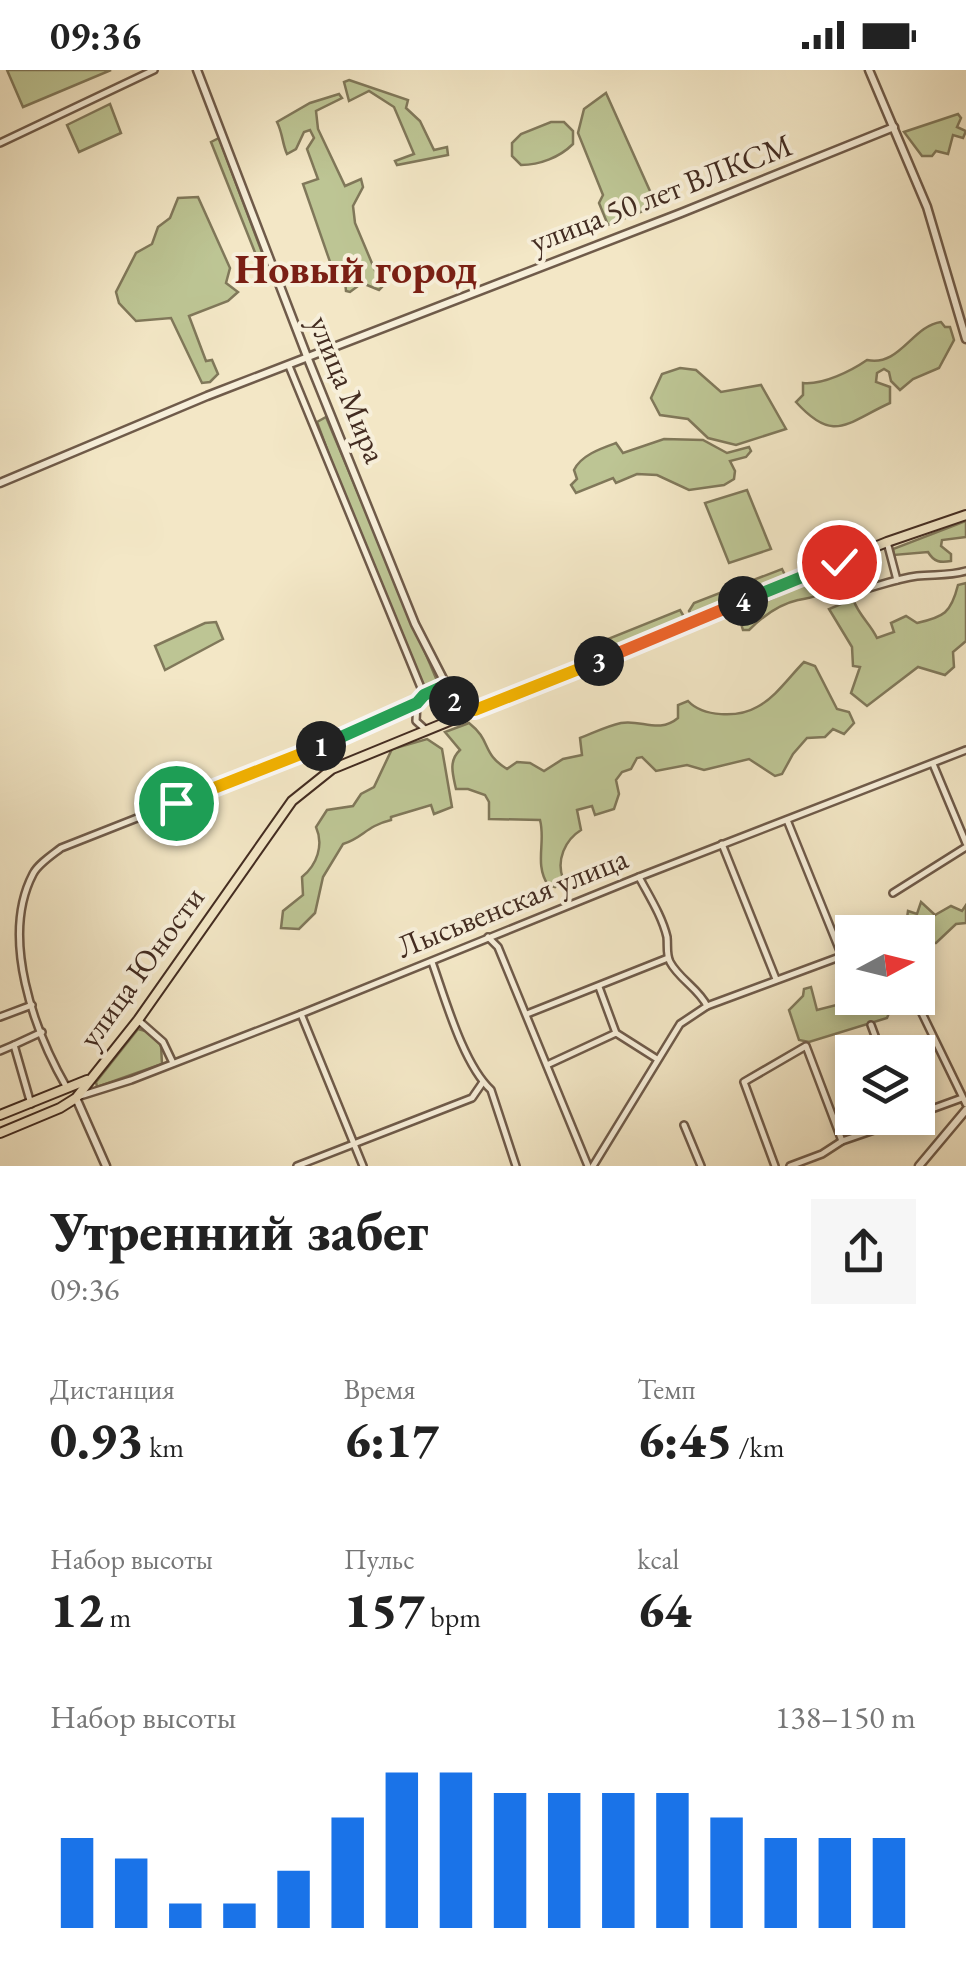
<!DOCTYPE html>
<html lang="ru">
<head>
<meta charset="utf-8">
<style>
  :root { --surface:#fff; --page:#f6f6f6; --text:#222; --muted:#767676; --accent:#1a73e8 }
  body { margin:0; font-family:"EB Garamond",serif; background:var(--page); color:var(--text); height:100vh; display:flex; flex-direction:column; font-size:38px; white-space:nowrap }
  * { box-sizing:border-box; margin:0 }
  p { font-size:32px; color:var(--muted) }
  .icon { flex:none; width:55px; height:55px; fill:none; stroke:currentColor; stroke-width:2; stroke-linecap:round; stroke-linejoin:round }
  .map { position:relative; height:1096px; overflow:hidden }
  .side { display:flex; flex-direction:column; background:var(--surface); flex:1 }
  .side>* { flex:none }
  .needle { width:65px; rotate:83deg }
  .buttons { position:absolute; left:835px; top:845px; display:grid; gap:20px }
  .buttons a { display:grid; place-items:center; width:100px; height:100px; border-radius:0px; background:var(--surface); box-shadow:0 5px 15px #0003; font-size:50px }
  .pin { position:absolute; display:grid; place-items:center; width:85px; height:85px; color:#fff; margin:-42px; border:5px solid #fff; border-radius:50%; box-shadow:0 2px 10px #0007 }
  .km { position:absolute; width:50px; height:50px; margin:-25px; border-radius:50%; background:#222; color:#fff; font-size:28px; line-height:50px; text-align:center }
  .round { display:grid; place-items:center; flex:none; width:105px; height:105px; border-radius:0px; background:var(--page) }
  .head { display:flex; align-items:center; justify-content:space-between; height:170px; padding:0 50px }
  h1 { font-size:55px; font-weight:800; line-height:75px }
  .stats { display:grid; grid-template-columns:repeat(3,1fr); gap:15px; height:170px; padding:10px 50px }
  .stats div { display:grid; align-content:center }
  .stats b { font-size:50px; font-weight:800 }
  .stats small { font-size:28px; font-weight:400 }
  .stats p { font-size:28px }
  .chart { height:280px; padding:20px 50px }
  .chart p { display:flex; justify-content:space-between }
  .chart svg { width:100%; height:180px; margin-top:10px; stroke:var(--accent); stroke-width:6 }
  .status { display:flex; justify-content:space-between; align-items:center; height:70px; padding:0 50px; background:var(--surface); direction:ltr }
  .status svg { height:28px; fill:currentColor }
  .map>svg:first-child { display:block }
  .green { fill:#bdc594; stroke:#80785a; stroke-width:2.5 }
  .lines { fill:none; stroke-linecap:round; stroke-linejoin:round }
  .minor-casing { stroke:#6f5b4a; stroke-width:10 }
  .tertiary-casing { stroke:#6f5b4a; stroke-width:11 }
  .primary-casing { stroke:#432c21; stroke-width:12 }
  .minor { stroke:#f7efda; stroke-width:5 }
  .tertiary { stroke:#f7efda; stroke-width:6 }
  .primary { stroke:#f3e7c6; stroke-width:8 }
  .split-1-casing { stroke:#fff; stroke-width:20 }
  .split-2-casing { stroke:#fff; stroke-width:20 }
  .split-3-casing { stroke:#fff; stroke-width:20 }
  .split-4-casing { stroke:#fff; stroke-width:20 }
  .split-5-casing { stroke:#fff; stroke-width:20 }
  .split-1 { stroke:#f5b400; stroke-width:12 }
  .split-2 { stroke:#22a559; stroke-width:12 }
  .split-3 { stroke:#f5b400; stroke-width:12 }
  .split-4 { stroke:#f0652b; stroke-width:12 }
  .split-5 { stroke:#22a559; stroke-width:12 }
  .labels { text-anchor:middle; stroke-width:8; stroke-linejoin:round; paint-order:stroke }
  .street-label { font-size:32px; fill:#432c21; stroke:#f7efda }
  .district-label { font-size:42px; font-weight:bold; fill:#7a1f14; stroke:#f7efda }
</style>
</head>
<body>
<div class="status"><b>09:36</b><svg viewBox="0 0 49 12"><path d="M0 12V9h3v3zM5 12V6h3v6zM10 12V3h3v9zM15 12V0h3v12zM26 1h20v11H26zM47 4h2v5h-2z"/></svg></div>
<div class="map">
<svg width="966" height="1096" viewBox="0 0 966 1096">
  <rect width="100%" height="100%" fill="#f3e7c6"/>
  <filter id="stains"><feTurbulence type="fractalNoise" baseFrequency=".002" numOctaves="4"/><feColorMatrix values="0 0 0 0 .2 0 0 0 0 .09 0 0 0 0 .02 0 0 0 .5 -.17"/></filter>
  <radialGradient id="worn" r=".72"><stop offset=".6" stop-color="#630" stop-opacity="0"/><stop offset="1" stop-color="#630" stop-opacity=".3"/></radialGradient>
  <g class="green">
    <polygon points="7,0 111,0 23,37"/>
    <polygon points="349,10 408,30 406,38 420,51 434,80 447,77 448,85 397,95 395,91 414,84 394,37 369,21 349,31 344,12"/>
    <polygon points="606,23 654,130 653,137 608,155 599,133 603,125 578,63 584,39"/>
    <path d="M339 24 342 28 316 41 318 59 345 116 361 109 363 117 353 136 355 153 382 217 379 220 362 213 350 222 346 221 345 211 337 212 303 114 318 109 307 79 314 68 310 60 304 62 296 79 287 84C282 73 283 64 277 52L310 33Z"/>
    <polygon points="110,34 121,63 79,82 67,55"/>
    <polygon points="958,44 961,48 957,57 966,61 963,68 953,65 948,84 936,81 932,86 922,86 904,62"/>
    <path d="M551 52H564L573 61V74C560 87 540 95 521 95L512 86V73L521 64Z"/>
    <polygon points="219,68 266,193 260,195 211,72"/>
    <polygon points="198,127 230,198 226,213 238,222 228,231 189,246 206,291 212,290 218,304 210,312 202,313 171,248 136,251 119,233 116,222 136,183 152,174 158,157 170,148 178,128"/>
    <path d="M941 252 945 257H950L954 270 939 298 913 309 900 320 891 311 889 302 884 299 877 303 876 312 890 317V333C846 353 834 374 796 332L803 325V313C823 315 851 301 867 290 900 297 912 256 941 252Z"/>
    <polygon points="680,298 696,300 721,322 761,315 786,359 736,375 708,368 688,349 660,345 651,328 662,304"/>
    <polygon points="326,347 438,613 425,619 342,420 317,352"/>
    <path d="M664 369 703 370 727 383 749 377 751 381 746 387 730 391 735 401 734 409 724 415 689 420 657 405 637 404 616 413 613 408 576 423 571 415 577 409 574 400C581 385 602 378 616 373L623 383Z"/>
    <polygon points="747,420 771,479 729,493 705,433"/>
    <path d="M966 451V467L942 470 941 476 951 484V491C940 493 934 492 928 482L894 485 893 479Z"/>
    <polygon points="782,499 785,505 778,513 693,547 689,541 694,533"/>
    <path d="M826 504H832L834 514C821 526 815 527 798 530 780 534 762 547 749 560H743L738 544Z"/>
    <path d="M966 513V571L953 582 954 597 945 605 918 597 867 636 851 623 860 597 853 596 852 577 829 539 853 529C859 546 870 553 877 568L894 562 891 553 906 546 917 553C944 547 951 543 958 515Z"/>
    <polygon points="680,540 683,545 682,550 587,588 583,585 583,579"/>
    <polygon points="216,552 223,569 165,600 155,576 205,553"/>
    <path d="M804 592 815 596 837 639 849 642 854 653 844 664 833 659 825 667 807 668 793 684 782 704 775 706 749 689 704 700 687 695 656 701 642 687 637 688 631 699 622 702 616 710 619 724 614 739 595 745 592 736 577 740 581 760C565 770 556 790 563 809L555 817 548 815C534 794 546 772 540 750L489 749V732L485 725 468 719H456C453 705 448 691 460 680L445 662 469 653C492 671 481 683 507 699L517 692 530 693 544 701 563 689 582 685 580 668C593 663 607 656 621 653 641 649 659 664 678 648V635L688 631C703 647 738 648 757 637 775 628 790 606 804 592Z"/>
    <path d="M427 669 442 679 452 737 434 744 431 735 391 747V750C366 756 363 768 343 774L323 807 315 843 299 859 281 858 283 841 303 825 302 807C317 795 324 775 316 757L327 740 353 736 361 724 374 717 392 679Z"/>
    <polygon points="921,832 935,845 951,836 962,841 966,835 966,853 956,854 936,873 918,873 918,862 905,862 908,841 917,844"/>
    <polygon points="811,917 817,940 864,928 895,928 887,948 809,972 799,970 789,940 803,926 804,919"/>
    <polygon points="138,959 149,962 161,975 162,994 97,1017 96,1012"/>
  </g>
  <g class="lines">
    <defs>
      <g id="minor">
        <polyline points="0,73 154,0"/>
        <polyline points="289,296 424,625"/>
        <polyline points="887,472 897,510"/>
        <path d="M827 526C859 525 886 510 917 506 934 504 949 506 966 501"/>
        <polyline points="417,633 416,651 426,660"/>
        <polyline points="933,694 966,773"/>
        <polyline points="722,774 776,909"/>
        <path d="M639 807C649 826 662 846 667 867 668 876 666 884 670 892 679 909 699 919 707 936"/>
        <polyline points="893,823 966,777"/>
        <polyline points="488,867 498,877 588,1096"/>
        <path d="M432 892C445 928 463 994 491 1020L516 1096"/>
        <polyline points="599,917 616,963"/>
        <polyline points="918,935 966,1034"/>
        <polyline points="301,944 363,1096"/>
        <polyline points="527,944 668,888"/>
        <polyline points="0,947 32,935"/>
        <polyline points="138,950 163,972 173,993"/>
        <polyline points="871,955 881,982"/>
        <polyline points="0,981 14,975"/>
        <polyline points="547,995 616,963 657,989"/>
        <path d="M67 1018C34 961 0 867 33 804 38 794 52 785 61 778L350 664 417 633 424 625 444 616"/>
        <polyline points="80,1026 131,1010 301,944 639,807 966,680"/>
        <polyline points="31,1034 14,975 42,962"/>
        <polyline points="918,1044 962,1028"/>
        <polyline points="684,1055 701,1096"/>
        <polyline points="297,1096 472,1028 483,1012"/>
        <polyline points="593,1096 680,954 707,936 842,886 787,750"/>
        <polyline points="775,1096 744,1012 806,976 842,1071"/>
        <polyline points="790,1096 822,1084 842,1071 909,1048"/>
      </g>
      <g id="tertiary">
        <polyline points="197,0 308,289 415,554 455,632 473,640"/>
        <polyline points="869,0 927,137 966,269"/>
        <polyline points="0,413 207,326 681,143 894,57"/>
        <polyline points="76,1028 106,1096"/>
        <polyline points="919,1096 966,1040"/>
      </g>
      <g id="primary">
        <polyline points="0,1045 87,1010"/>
        <polyline points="0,1063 60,1038 76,1028 138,950 292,731 332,699 887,472 966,445"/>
      </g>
    </defs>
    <use href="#minor" class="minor-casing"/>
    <use href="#tertiary" class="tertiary-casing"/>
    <use href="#primary" class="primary-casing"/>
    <use href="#minor" class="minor"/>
    <use href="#tertiary" class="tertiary"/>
    <use href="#primary" class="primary"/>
  </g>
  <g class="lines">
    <defs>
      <polyline id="split-1" points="176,733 321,676"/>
      <polyline id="split-2" points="321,676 417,633 424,625 444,616 454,631"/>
      <polyline id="split-3" points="454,631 475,640 599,591"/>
      <polyline id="split-4" points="599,591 743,531"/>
      <polyline id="split-5" points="743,531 839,492"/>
    </defs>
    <use href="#split-1" class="split-1-casing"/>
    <use href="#split-2" class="split-2-casing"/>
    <use href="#split-3" class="split-3-casing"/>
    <use href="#split-4" class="split-4-casing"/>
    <use href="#split-5" class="split-5-casing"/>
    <use href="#split-1" class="split-1"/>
    <use href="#split-2" class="split-2"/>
    <use href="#split-3" class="split-3"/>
    <use href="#split-4" class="split-4"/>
    <use href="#split-5" class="split-5"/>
  </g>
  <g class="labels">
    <g class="street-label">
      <text transform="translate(661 123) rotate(-21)" y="11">улица 50 лет ВЛКСМ</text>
      <text transform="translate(348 319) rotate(68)" y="11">улица Мира</text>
      <text transform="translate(512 832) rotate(-22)" y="11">Лысьвенская улица</text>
      <text transform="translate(141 897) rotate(-54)" y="11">улица Юности</text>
    </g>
    <g class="district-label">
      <text x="356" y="213">Новый город</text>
    </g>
  </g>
  <rect width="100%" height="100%" filter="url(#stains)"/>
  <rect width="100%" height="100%" fill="url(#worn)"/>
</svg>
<div class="buttons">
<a><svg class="needle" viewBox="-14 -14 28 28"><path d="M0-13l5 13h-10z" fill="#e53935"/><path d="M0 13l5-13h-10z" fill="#767676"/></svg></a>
<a><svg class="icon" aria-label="layers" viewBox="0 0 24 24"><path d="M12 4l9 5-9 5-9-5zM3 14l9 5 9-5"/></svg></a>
</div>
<div class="pin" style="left:176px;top:733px;background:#1e9e55"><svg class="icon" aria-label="arrive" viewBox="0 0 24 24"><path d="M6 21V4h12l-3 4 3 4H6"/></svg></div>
<div class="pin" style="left:839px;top:492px;background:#d93025"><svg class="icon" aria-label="check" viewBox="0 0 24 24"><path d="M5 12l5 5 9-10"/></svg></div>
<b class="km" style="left:321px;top:676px">1</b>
<b class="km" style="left:454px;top:631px">2</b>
<b class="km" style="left:599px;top:591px">3</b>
<b class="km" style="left:743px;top:531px">4</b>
</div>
<section class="side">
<div class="head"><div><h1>Утренний забег</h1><p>09:36</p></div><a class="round"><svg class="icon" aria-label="share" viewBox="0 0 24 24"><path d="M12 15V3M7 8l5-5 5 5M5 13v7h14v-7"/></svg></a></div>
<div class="stats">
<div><p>Дистанция</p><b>0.93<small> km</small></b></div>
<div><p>Время</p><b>6:17</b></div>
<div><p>Темп</p><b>6:45<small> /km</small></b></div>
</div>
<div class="stats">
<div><p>Набор высоты</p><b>12<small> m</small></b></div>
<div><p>Пульс</p><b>157<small> bpm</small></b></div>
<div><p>kcal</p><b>64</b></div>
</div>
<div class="chart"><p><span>Набор высоты</span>138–150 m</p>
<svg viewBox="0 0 160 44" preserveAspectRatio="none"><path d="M5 44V22M15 44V27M25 44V38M35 44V38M45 44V30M55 44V17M65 44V6M75 44V6M85 44V11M95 44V11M105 44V11M115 44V11M125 44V17M135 44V22M145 44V22M155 44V22"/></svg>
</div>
</section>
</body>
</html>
